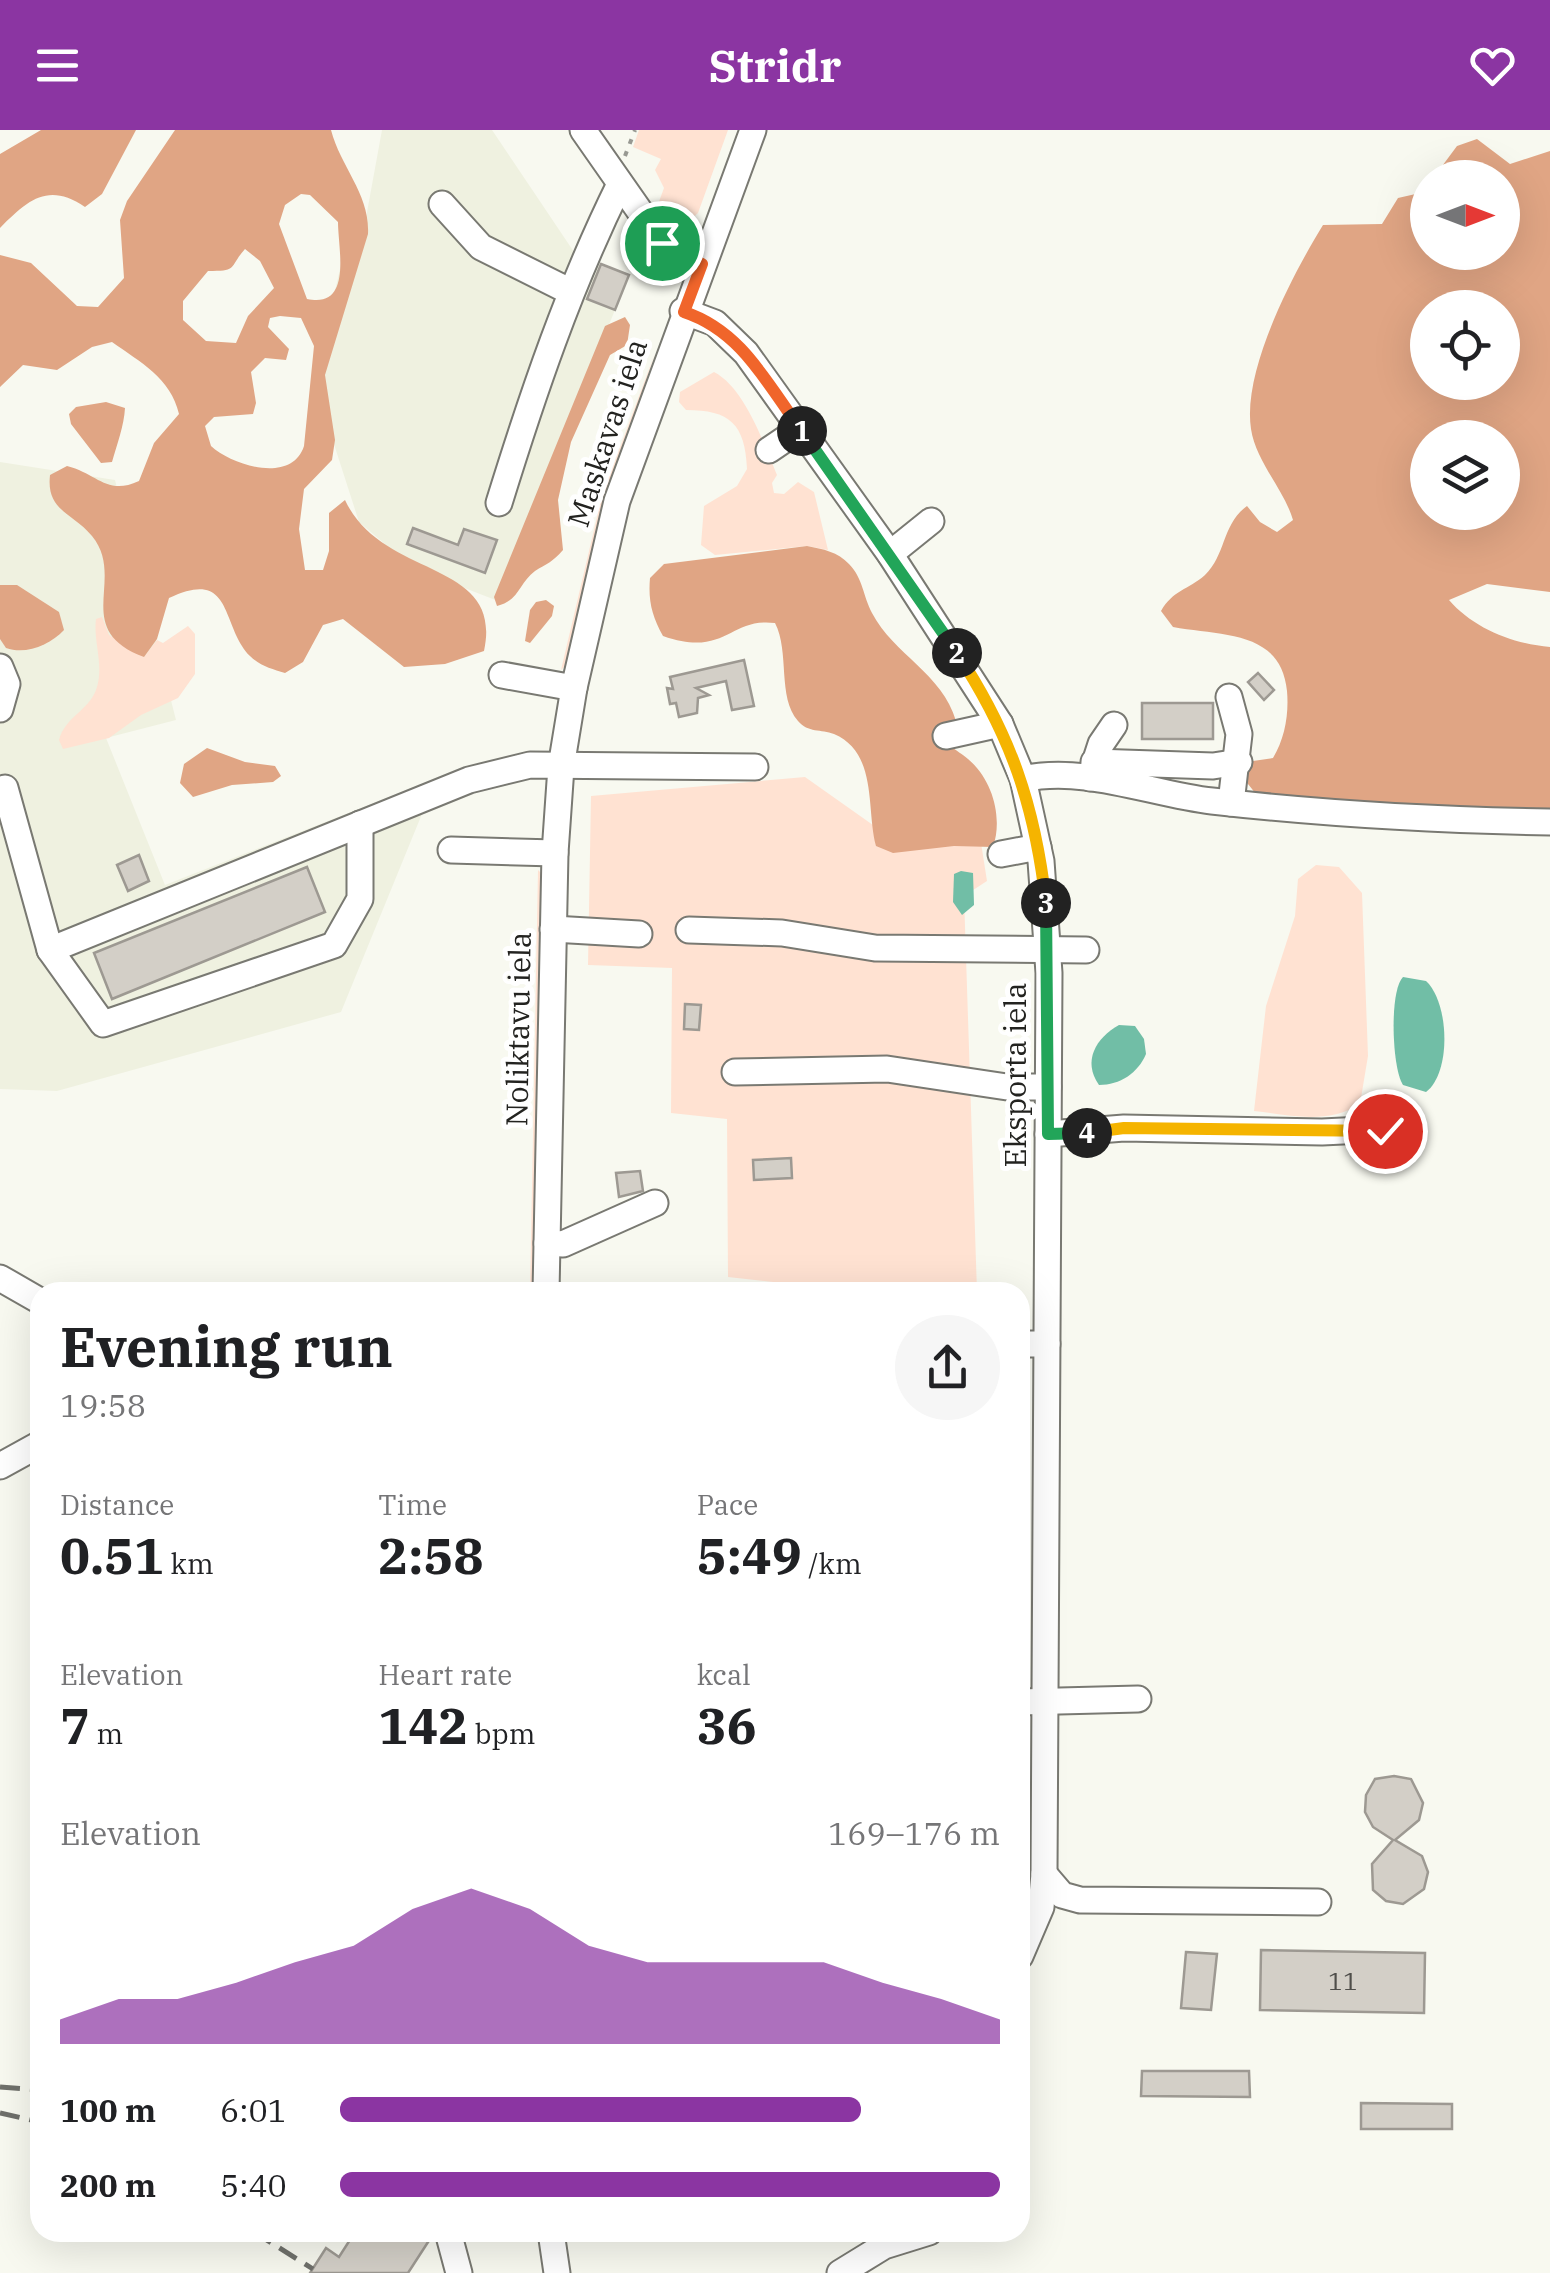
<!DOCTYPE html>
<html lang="en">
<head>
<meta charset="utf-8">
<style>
  :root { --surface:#fff; --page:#f6f6f6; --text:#202124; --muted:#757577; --accent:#8b35a2 }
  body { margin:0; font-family:"IBM Plex Serif",serif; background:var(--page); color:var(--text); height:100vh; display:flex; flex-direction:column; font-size:38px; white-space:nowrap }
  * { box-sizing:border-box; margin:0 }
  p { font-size:32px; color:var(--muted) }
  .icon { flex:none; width:55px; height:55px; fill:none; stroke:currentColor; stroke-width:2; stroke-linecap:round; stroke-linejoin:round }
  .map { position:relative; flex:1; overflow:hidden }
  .sheet { position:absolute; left:30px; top:1152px; width:1000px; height:960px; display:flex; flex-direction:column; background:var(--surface); border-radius:30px; box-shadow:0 10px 40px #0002 }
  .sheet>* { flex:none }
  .needle { width:65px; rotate:90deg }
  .fabs { position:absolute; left:1410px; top:30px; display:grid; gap:20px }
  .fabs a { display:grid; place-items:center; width:110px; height:110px; border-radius:50%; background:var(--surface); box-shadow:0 10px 40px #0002; font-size:50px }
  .pin { position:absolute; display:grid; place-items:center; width:85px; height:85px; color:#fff; margin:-42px; border:5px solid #fff; border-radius:50%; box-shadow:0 2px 10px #0007 }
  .km { position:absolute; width:50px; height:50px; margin:-25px; border-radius:50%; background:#222; color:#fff; font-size:28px; line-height:50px; text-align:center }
  .round { display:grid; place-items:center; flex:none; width:105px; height:105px; border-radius:52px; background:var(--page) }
  .head { display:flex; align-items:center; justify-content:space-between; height:170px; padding:0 30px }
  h1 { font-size:55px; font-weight:700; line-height:75px }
  .figures { display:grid; grid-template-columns:repeat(3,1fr); gap:15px; height:170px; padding:10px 30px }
  .figures div { display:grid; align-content:center }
  .figures b { font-size:50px; font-weight:700 }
  .figures small { font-size:28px; font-weight:400 }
  .figures p { font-size:28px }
  .chart { height:280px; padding:20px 30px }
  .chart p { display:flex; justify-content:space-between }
  .chart svg { width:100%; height:180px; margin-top:10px; fill:var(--accent); opacity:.7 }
  ul { padding:0 30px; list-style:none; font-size:32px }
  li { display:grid; grid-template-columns:160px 120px 1fr; align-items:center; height:75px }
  li i { height:25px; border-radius:12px; background:var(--accent) }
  header { display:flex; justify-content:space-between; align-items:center; height:130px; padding:0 30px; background:var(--accent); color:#fff; font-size:45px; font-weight:700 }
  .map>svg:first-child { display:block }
  .built { fill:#eff1e0 }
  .green { fill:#ffe2d2 }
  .forest { fill:#e0a584; fill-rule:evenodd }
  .water { fill:#71bea6 }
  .building { fill:#d3cfc7; stroke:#9d9992; stroke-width:2.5 }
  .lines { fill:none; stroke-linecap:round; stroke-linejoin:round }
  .minor-casing { stroke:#797972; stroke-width:29 }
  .path { stroke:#989992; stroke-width:4; stroke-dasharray:5 8; stroke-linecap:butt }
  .minor { stroke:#fff; stroke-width:25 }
  .rail { stroke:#6f706b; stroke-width:5; stroke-dasharray:20 10; stroke-linecap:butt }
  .split-1-casing { stroke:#fff; stroke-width:20 }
  .split-2-casing { stroke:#fff; stroke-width:20 }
  .split-3-casing { stroke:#fff; stroke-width:20 }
  .split-4-casing { stroke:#fff; stroke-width:20 }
  .split-5-casing { stroke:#fff; stroke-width:20 }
  .split-1 { stroke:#f0652b; stroke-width:12 }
  .split-2 { stroke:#22a559; stroke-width:12 }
  .split-3 { stroke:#f5b400; stroke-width:12 }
  .split-4 { stroke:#22a559; stroke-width:12 }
  .split-5 { stroke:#f5b400; stroke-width:12 }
  .labels { text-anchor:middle; stroke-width:10; stroke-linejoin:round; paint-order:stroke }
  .number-label { font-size:25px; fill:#4f4e4a }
  .street-label { font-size:30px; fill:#232320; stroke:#fff }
</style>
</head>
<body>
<header><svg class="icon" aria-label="menu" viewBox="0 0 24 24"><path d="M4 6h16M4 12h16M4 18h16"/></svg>Stridr<svg class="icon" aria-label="heart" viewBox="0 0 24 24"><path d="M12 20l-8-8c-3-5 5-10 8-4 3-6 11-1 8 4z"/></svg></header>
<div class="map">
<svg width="1550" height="2143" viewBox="0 0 1550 2143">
  <rect width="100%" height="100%" fill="#f8f9f0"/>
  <g class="built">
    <polygon points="382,0 492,0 574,122 629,145 498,471 413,438 359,392 314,252 349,100 363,104"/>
    <polygon points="0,332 115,350 176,590 106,608 165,755 412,658 424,679 341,882 57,961 0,959"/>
  </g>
  <g class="green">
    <polygon points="639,0 728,0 698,83 687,93 671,92 657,77 664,58 655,40 661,29 633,17"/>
    <polygon points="655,223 604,377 567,534 561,540 602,366"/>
    <path d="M714 242C745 258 764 314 777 345L772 353 774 363 784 364 798 352 814 362 828 420 807 416 715 425 701 415 704 376 737 356 747 339C745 294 730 280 686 280L679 272 680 262Z"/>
    <path d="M102 487 109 505 144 527 157 510 163 513 188 496 195 504V544L178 568 141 585 109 608 63 619 59 610C65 587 88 581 96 560 105 537 93 512 96 489Z"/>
    <polygon points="805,647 880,700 979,700 987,751 964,766 977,1162 784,1162 782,1153 728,1147 727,989 671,983 672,838 588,835 591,666"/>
    <path d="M1316 735 1339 737 1362 763 1368 926 1360 974C1327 995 1290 985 1254 981L1266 876 1295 786 1298 749Z"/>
    <polygon points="538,740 542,744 535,1162 530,1162"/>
  </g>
  <g class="forest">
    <path d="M41 0H136L102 64 85 77C48 52 28 70 0 98V24Z"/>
    <path d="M175 0H331C341 38 370 64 368 104L325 245 335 310 332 330 304 359 299 399 305 440H323L329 421V383L345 370C383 451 504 428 484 521L445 534 404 537 343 489 323 495 303 532 285 543C272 539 260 536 250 526 220 495 234 437 169 468L157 509 144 527C70 499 127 449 92 406 72 382 46 381 50 345L67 336C98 344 107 366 139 351L154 313 179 284C171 248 140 232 112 212L92 217 57 240 23 235 0 257V125L31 133 77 176 98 177 124 148 120 90 127 71ZM301 64 310 65 338 92C338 119 353 179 307 169L279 94 285 75ZM245 119 260 131 274 158 248 186 236 213 206 211 183 190V171L208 141C239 141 228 138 245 119ZM280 186 301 188 314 216 304 316C292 354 233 336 211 316L205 296 214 287 253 284 256 273 251 242 265 228 286 230 289 219 268 197 270 188Z"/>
    <path d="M1477 9 1510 34 1550 21V462L1487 454 1449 470C1473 498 1513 514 1550 517V683L1256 664 1244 649 1253 631 1273 628C1285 608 1289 584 1287 561 1281 500 1222 506 1173 497L1161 481C1173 460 1188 460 1205 445 1226 425 1222 394 1247 376L1260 392 1277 402 1293 390C1284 359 1256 332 1251 299 1242 240 1293 144 1323 95L1382 94 1398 68 1420 63 1427 55 1428 122H1502V48L1434 47 1457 16ZM1428 178H1502V252H1428ZM1428 308H1502V382H1428Z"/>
    <path d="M625 187 630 195 627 215 610 225 571 312 558 370 563 420C553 432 546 434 535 441 519 453 519 471 497 476L494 467 605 196Z"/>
    <path d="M106 272 125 278C124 296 117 314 112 332L101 333 71 294 69 284 76 277Z"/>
    <path d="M807 416C823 419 838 422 849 434 863 448 863 466 872 483 894 525 942 543 956 591L940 602C948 618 955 618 968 629 993 650 1003 688 993 717L954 716 893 723 876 716C866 679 878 623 834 604 821 599 808 603 798 591 777 567 790 522 775 493 729 487 726 528 663 506 652 486 648 471 650 448L664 434Z"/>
    <path d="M0 455H17L59 482 64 500C50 515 26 525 6 518L0 509Z"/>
    <polygon points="536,472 546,470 554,476 552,486 530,513 525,511 530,480"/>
    <polygon points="207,618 245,632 275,636 281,646 273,652 232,655 193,667 180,653 184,634"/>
  </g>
  <g class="water">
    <polygon points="961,741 973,743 974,775 962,785 953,772 954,744"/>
    <path d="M1403 847 1426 851C1449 872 1452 942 1426 962L1403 955C1392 939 1389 861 1403 847Z"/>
    <path d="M1119 895 1135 896 1144 909 1146 924C1138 943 1120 955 1099 955 1082 931 1096 908 1119 895Z"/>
  </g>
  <g class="building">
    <polygon points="601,134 629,145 615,180 587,169"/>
    <polygon points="413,398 458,415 464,399 497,410 485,443 407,414"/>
    <polygon points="744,530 754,576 732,580 726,551 696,558 709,565 698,568 697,583 679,587 676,573 670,574 667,558 673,559 670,547"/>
    <polygon points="1258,543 1274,560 1264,570 1248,552"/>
    <rect x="1142" y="573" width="71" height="36"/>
    <polygon points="139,725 149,751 128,761 117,735"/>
    <polygon points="307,737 325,782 112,869 94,823"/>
    <polygon points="685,874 701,875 699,900 684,899"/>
    <polygon points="791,1028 792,1048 754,1050 753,1030"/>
    <polygon points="640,1041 643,1061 619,1067 616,1043"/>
    <polygon points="1394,1646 1411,1649 1423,1673 1419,1690 1395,1710 1422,1726 1428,1742 1424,1759 1403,1774 1386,1771 1373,1760 1372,1734 1393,1710 1373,1697 1365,1682 1366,1665 1375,1649"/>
    <polygon points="1261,1820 1425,1823 1424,1883 1260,1880"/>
    <polygon points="1186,1822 1217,1824 1211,1880 1181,1878"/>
    <polygon points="1142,1941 1249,1941 1250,1967 1141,1966"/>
    <polygon points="1361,1973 1452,1974 1452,1999 1361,1999"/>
    <polygon points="355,2102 420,2102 430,2109 408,2143 310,2143 326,2118 339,2127"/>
  </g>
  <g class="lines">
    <defs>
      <g id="minor">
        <polyline points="583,0 662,113 702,133"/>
        <polyline points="442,74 481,117 571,162"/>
        <polyline points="683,181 715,193 746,223 890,424 1000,594 1023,649 1041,731 1049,843 1044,1744 1041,1777 1020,1826"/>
        <polyline points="769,320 800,299"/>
        <path d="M499 373C533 263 569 157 620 54"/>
        <polyline points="890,424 931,391"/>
        <polyline points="0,537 7,554 0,579"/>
        <polyline points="502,545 574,558"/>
        <polyline points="1229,567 1239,604 1231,673"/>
        <polyline points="946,606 1000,594"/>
        <polyline points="1094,632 1213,636 1239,632"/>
        <polyline points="1090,648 1101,614 1114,595"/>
        <path d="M1023 649C1083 635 1152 664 1212 671 1327 684 1434 690 1550 692"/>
        <polyline points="5,658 50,820 103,894 334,815 360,769 360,694"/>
        <polyline points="451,720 555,723"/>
        <polyline points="1001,724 1038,717"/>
        <polyline points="553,799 639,804"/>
        <polyline points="689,800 782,803 875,818 1086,820"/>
        <polyline points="50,820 469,650 530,635 755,637"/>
        <polyline points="735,942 887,939 1007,957 1048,957"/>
        <polyline points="1048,1004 1124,998 1322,1002 1405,998"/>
        <polyline points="547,1113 563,1114 655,1073"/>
        <polyline points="0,1148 40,1171"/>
        <polyline points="546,1162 555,723 561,637 574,558 617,371 753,0"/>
        <polyline points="1020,1214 1047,1214"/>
        <polyline points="0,1336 40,1314"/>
        <polyline points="1020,1572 1138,1569"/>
        <polyline points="1044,1744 1062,1765 1080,1770 1318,1772"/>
        <polyline points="448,2102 459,2143"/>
        <polyline points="551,2102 557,2143"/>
        <polyline points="840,2143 884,2116 929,2102"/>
      </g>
    </defs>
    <use href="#minor" class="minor-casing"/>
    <polyline class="path" points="625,26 635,0"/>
    <use href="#minor" class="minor"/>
    <g class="rail">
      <polyline points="0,1957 40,1960"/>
      <polyline points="0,1983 40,1992"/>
      <polyline points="254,2102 313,2139"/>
    </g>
  </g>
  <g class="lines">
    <defs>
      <path id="split-1" d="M662 113 702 134 684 182C742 201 767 254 802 301"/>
      <polyline id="split-2" points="802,301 957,523"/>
      <path id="split-3" d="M957 523C1011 605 1035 676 1046 773"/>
      <polyline id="split-4" points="1046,773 1048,1004 1087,1003"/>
      <polyline id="split-5" points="1087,1003 1124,998 1385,1001"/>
    </defs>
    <use href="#split-1" class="split-1-casing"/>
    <use href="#split-2" class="split-2-casing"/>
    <use href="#split-3" class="split-3-casing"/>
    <use href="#split-4" class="split-4-casing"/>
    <use href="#split-5" class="split-5-casing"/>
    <use href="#split-1" class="split-1"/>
    <use href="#split-2" class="split-2"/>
    <use href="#split-3" class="split-3"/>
    <use href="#split-4" class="split-4"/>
    <use href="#split-5" class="split-5"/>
  </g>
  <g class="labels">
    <g class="number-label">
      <text x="1343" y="1860">11</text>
    </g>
    <g class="street-label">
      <text transform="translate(608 303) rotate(-72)" y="10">Maskavas iela</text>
      <text transform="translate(519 899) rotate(-89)" y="10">Noliktavu iela</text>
      <text transform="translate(1016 945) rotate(-90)" y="10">Eksporta iela</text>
    </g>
  </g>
</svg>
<div class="fabs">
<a><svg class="needle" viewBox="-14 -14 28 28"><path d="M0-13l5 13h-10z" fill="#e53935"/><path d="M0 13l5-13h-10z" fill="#757577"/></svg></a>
<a><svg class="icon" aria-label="locate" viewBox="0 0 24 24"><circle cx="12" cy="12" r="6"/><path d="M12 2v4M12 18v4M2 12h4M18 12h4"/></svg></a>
<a><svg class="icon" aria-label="layers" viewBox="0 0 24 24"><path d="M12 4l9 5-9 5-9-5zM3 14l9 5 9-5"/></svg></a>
</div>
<div class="pin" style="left:662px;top:113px;background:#1e9e55"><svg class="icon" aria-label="arrive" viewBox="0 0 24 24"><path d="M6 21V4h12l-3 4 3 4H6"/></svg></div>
<div class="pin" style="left:1385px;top:1001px;background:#d93025"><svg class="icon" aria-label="check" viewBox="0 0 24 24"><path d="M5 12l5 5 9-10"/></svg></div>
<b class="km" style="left:802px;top:301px">1</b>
<b class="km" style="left:957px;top:523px">2</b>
<b class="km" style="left:1046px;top:773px">3</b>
<b class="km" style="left:1087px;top:1003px">4</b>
<section class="sheet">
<div class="head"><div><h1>Evening run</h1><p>19:58</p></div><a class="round"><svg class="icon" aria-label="share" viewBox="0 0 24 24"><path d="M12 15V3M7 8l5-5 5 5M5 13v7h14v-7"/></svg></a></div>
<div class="figures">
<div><p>Distance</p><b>0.51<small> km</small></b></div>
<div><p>Time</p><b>2:58</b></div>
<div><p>Pace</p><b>5:49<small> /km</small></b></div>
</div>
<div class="figures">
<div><p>Elevation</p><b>7<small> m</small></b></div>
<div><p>Heart rate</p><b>142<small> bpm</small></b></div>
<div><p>kcal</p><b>36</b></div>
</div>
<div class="chart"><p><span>Elevation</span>169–176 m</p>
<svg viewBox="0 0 160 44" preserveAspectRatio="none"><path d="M0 44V38L10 33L20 33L30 29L40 24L50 20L60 11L70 6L80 11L90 20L100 24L110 24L120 24L130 24L140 29L150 33L160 38V44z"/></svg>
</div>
<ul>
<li><b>100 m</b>6:01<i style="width:79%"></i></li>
<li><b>200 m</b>5:40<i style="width:100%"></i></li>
</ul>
</section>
</div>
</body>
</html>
